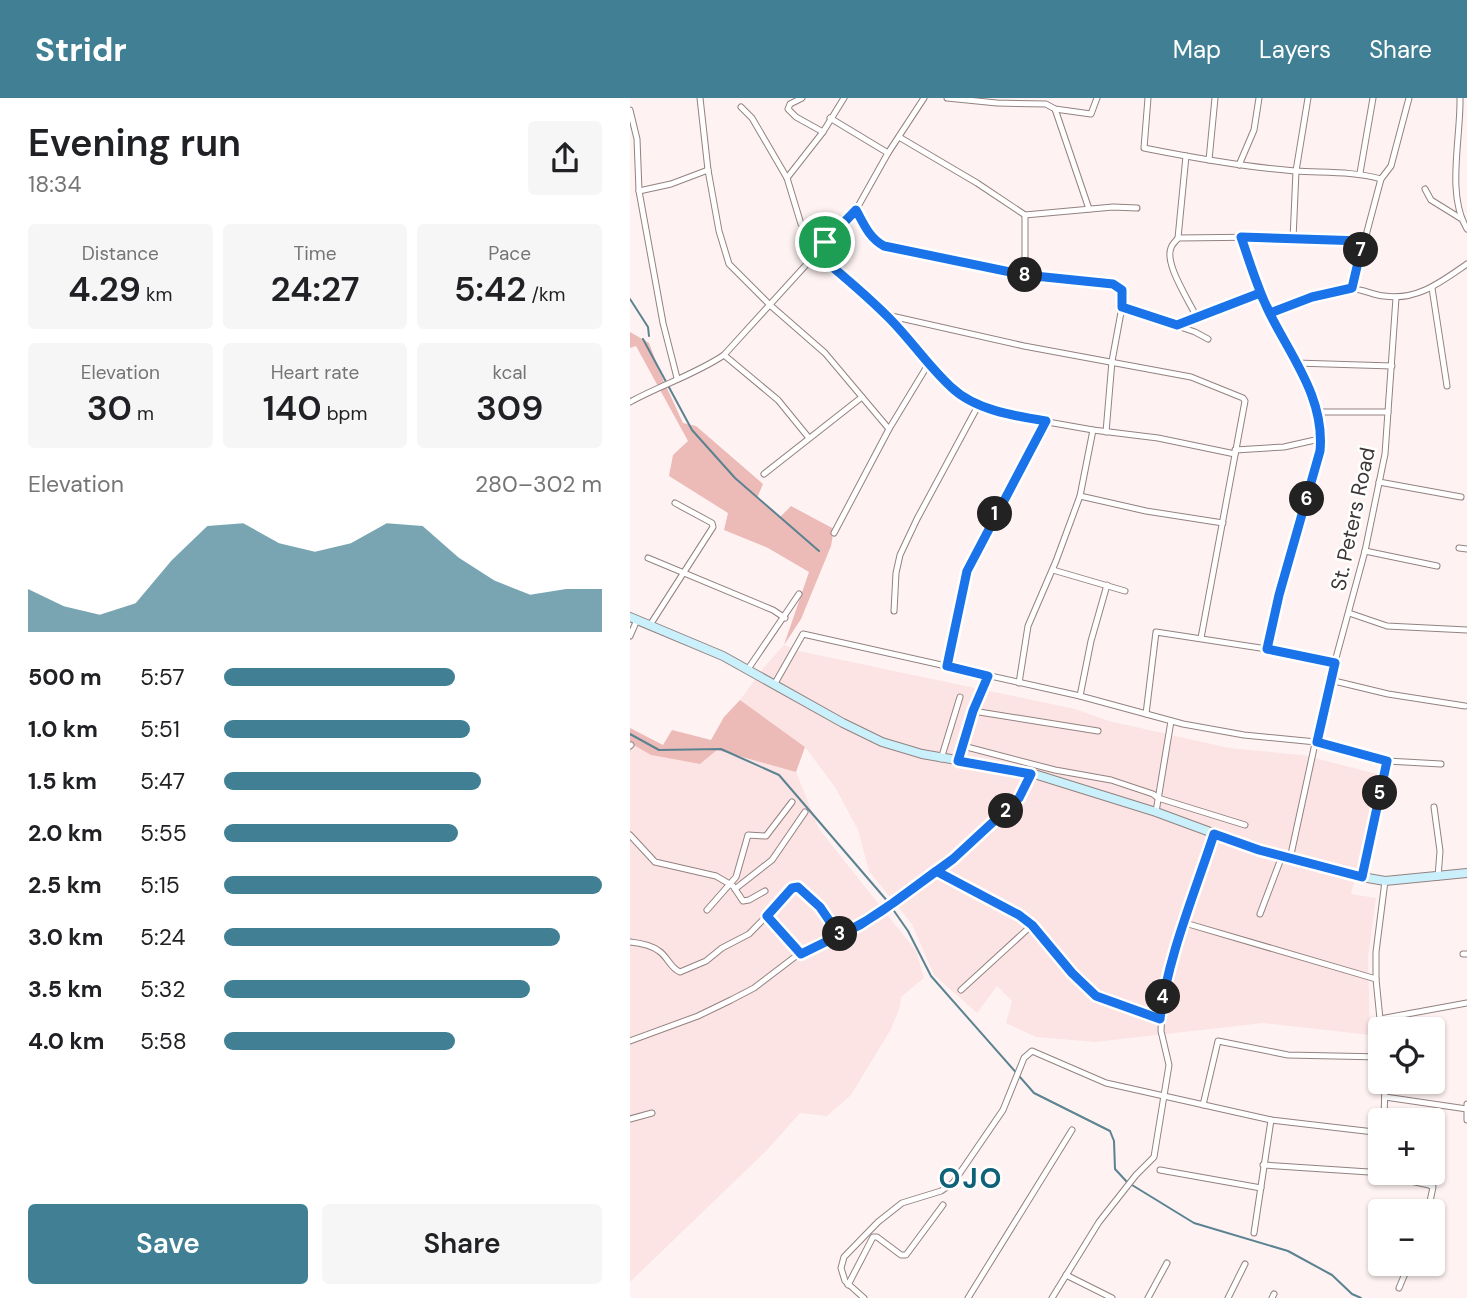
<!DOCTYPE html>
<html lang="en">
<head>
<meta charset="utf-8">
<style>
  :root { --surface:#fff; --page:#f6f6f6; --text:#202124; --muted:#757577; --accent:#418094 }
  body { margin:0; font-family:"DM Sans",sans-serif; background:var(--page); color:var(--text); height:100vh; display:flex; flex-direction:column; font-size:26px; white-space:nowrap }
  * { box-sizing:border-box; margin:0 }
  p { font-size:23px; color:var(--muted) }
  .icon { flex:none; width:38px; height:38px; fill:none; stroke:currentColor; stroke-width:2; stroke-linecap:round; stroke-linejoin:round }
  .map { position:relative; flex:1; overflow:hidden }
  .panel { display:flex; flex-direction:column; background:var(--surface); width:630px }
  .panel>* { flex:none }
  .fabs { position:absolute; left:738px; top:919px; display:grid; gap:14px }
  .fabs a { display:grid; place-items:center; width:77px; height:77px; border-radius:7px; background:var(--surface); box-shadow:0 2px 5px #0004; font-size:35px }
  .pin { position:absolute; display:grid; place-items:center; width:60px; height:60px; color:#fff; margin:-30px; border:4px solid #fff; border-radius:50%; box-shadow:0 2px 7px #0007 }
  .km { position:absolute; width:35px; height:35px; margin:-18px; border-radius:50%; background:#222; color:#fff; font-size:19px; line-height:35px; text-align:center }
  .round { display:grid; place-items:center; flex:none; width:74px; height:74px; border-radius:7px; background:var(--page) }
  .head { display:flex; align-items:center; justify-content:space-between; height:119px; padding:0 28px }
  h1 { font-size:38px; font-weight:600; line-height:52px }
  .metrics { display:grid; grid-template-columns:repeat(3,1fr); gap:10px; height:119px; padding:7px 28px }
  .metrics div { display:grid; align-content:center; border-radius:7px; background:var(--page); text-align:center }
  .metrics b { font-size:35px; font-weight:600 }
  .metrics small { font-size:19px; font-weight:400 }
  .metrics p { font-size:19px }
  .chart { height:196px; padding:14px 28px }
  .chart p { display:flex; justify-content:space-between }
  .chart svg { width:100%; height:126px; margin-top:7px; fill:var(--accent); opacity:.7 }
  .primary-button { display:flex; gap:14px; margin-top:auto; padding:14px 28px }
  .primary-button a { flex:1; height:80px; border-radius:7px; background:var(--accent); color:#fff; font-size:28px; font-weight:600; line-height:80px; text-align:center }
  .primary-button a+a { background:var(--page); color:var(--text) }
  ul { padding:0 28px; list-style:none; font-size:23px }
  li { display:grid; grid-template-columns:112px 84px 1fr; align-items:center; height:52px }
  li i { height:18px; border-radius:9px; background:var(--accent) }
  header { display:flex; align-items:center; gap:42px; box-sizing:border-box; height:98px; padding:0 35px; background:var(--accent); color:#fff }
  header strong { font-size:33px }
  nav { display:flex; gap:38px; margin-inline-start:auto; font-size:24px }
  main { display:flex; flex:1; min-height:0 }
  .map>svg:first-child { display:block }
  .built { fill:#fbe4e3 }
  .green { fill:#ecbab7 }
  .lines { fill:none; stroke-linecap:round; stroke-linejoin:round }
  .stream { stroke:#5b8291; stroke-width:2 }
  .street-casing { stroke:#938280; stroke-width:7 }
  .secondary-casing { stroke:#938280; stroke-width:10 }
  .street { stroke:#fff; stroke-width:5 }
  .secondary { stroke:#caf0fb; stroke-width:8 }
  .route-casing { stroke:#fff; stroke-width:14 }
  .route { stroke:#1a73e8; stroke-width:9 }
  .labels { text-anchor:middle; stroke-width:5; stroke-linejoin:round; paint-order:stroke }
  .street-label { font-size:21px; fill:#3e3636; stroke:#fff }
  .district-label { font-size:28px; font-weight:bold; letter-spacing:2px; fill:#0f6177; stroke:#fff }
</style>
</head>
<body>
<header>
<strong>Stridr</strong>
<nav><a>Map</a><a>Layers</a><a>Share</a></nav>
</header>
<main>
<section class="panel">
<div class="head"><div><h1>Evening run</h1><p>18:34</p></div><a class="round"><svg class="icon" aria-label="share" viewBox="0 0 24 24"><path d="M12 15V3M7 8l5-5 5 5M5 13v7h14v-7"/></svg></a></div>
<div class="metrics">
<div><p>Distance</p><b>4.29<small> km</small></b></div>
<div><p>Time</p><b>24:27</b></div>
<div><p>Pace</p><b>5:42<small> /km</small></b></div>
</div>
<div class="metrics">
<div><p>Elevation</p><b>30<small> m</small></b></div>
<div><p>Heart rate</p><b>140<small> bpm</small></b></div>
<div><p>kcal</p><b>309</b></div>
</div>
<div class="chart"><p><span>Elevation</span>280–302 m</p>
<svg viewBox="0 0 160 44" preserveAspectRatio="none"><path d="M0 44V29L10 35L20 38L30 34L40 19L50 7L60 6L70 13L80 16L90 13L100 6L110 7L120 18L130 26L140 31L150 29L160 29V44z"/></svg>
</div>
<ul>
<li><b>500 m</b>5:57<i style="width:61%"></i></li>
<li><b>1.0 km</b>5:51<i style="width:65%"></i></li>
<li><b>1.5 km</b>5:47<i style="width:68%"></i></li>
<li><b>2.0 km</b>5:55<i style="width:62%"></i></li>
<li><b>2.5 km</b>5:15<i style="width:100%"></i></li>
<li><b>3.0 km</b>5:24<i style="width:89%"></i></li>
<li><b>3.5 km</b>5:32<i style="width:81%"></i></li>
<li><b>4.0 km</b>5:58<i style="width:61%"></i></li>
</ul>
<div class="primary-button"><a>Save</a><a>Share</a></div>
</section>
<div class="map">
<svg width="837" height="1200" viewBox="0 0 837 1200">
  <rect width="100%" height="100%" fill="#fef3f2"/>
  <g class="built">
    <polygon points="154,547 169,553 445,611 479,623 599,650 673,657 751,677 721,796 746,800 738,859 740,937 633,925 465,944 406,939 376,925 382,903 367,888 347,915 304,877 282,826 239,773 228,732 205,689 175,649 110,602 134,569"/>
    <polygon points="0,645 21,657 70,666 87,652 166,674 189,731 286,853 294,880 271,899 270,909 261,931 221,997 197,1018 170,1015 137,1052 0,1184"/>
  </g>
  <g class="green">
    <polygon points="0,234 19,245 31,277 53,325 66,328 133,386 127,400 150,419 161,408 204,431 201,448 171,521 154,547 179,474 138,450 94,432 98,415 39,378 43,357 58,343 6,248 0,250"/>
    <polygon points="110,602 175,649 166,674 87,652 70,666 21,657 0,645 0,630 33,647 42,632 81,642 94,619"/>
  </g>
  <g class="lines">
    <g class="stream">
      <polyline points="0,201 18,229 19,238"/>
      <polyline points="13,241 62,332 105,380 189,453"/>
      <polyline points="0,636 29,652 91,651 149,677 259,805"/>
      <polyline points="262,810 278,833 301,878 404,995 480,1033 484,1043 485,1071 497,1084"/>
      <polyline points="502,1087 564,1125 658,1153 702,1177 722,1196 731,1200"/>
    </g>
    <defs>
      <g id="street">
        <polyline points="70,0 78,72 89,133 99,166 140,207 195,255 259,331"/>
        <polyline points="172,0 160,6 158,11 166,19 193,34"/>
        <polyline points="317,0 367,5 416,6 425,11 461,16 467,0"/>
        <path d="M518 0 514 50C564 60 614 69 665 73 694 75 722 73 751 81"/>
        <path d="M830 0C831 39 816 97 837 131"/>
        <polyline points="111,9 122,20 157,80 171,126 195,144"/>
        <polyline points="425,11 459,111"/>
        <polyline points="0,12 7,41 9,93 33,225 47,280"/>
        <polyline points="200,20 258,55"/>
        <polyline points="269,39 347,85 395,117 483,109 507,110"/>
        <path d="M556 58 548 140C546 143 542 146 541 150 534 166 560 204 567 220"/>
        <polyline points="579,62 585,0"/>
        <polyline points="609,67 624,32 629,0"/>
        <polyline points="730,75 743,0"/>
        <polyline points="157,80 193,34 214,0"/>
        <polyline points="795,91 801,102 830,120"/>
        <polyline points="9,93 41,86 78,72"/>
        <polyline points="226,112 240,137 254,148 395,177 483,186 492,192 492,209 482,263 476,334"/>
        <polyline points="395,117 395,177"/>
        <polyline points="548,140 635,139 691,144 733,143"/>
        <polyline points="663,141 666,73 678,0"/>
        <polyline points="187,156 229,191 257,217 322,291 349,306 395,320 463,332 528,340 605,356"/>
        <polyline points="722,190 751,81 761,68 779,0"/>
        <polyline points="802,190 817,288"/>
        <polyline points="492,209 565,234 578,241"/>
        <path d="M640 215C664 206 695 189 722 191 733 191 743 197 754 198 787 203 811 184 837 166"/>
        <polyline points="257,217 394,248 561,279 613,300 615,303 571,540"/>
        <polyline points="548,227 630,195"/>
        <polyline points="94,257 148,302 179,340"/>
        <polyline points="666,265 762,268"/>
        <path d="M0 304C31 287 66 276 94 257L226 112 258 55 294 0"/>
        <polyline points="687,314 758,314"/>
        <path d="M605 352 654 349 685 342C699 326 677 279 666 265L630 195 612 139"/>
        <polyline points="134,376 232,299"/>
        <polyline points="749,384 831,399"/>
        <polyline points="450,398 516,413 593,425"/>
        <polyline points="204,435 259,331 299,265"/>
        <polyline points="829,450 837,451"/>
        <polyline points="735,453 807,468"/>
        <polyline points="18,460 143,512 155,520"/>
        <polyline points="423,472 495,493"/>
        <polyline points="264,513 266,475 270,457 287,421 349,306"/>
        <polyline points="719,515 757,528 837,532"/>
        <polyline points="20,527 83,429 82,425 45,405"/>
        <polyline points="0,538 7,522"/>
        <polyline points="637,551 649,497 690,353 689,339"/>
        <polyline points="317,568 337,473 416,323"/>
        <polyline points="118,571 169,496"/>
        <polyline points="700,582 758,596 835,608"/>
        <polyline points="389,585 398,528 426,463 450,398 463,332"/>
        <polyline points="144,587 173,536 450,598 553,626 614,637 686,644 757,663 811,666"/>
        <polyline points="450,598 461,543 477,487"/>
        <polyline points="343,613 468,633"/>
        <polyline points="516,616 526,534 637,551 705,565"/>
        <polyline points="0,648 1,647"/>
        <polyline points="333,648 425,672 481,682 523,696 528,700 615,727"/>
        <polyline points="311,661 330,599"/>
        <polyline points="329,663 343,613 358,578"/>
        <polyline points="804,709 810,753 808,779"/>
        <polyline points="526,714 541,623"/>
        <polyline points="0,737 25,764 86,778 103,788 113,803 119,802 135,793"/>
        <polyline points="660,761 694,604 735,453 755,356 766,200"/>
        <polyline points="306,773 389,817 402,827 442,875 466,898 530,921"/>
        <polyline points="732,779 757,663"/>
        <polyline points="105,791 142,762 175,714"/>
        <polyline points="77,812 106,779 118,737 136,738 162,704"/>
        <polyline points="630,816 652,758"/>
        <polyline points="137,818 171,856"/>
        <polyline points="555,825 746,881"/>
        <path d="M0 844C10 845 21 847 29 853 38 859 40 870 50 874L76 863 92 850 119 836 165 789C185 797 197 819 209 837"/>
        <polyline points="833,856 837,856"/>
        <polyline points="331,892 402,827"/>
        <polyline points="750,921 837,905"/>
        <polyline points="751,931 746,881 746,854 755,783"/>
        <polyline points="0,943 68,918 101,902 124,890 166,858 230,827 259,809 322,761 379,710 393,693 401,675"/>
        <polyline points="755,999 837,1011"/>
        <polyline points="837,1006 837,1022"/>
        <polyline points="573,1007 588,943 658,957 751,959"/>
        <polyline points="0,1021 22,1015"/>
        <polyline points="754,1022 755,984"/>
        <polyline points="633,1067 739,1074 799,1087 803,1089 798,1113"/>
        <polyline points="530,1072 631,1090"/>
        <polyline points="624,1135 641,1022"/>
        <polyline points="436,1177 482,1200"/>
        <polyline points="218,1187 243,1139 247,1139 271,1157 276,1157 313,1107"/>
        <polyline points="769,1190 779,1166"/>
        <polyline points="234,1200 215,1183 211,1170 214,1159 248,1124 272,1105 311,1093 323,1085 373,1012 394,960 402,953 476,985 641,1022 744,1034 751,1031"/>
        <polyline points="338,1200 442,1032"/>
        <polyline points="422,1200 469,1124 506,1077 524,1059 539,967 531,933 533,895 584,736"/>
        <polyline points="518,1200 537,1165"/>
        <polyline points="598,1200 615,1166"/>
        <polyline points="642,1200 644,1196"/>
      </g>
      <polyline id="secondary" points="0,519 93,558 213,625 252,644 292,656 401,675 526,714 629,752 732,779 755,783 837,775"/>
    </defs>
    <use href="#street" class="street-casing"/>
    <use href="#secondary" class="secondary-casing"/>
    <use href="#street" class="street"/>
    <use href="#secondary" class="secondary"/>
  </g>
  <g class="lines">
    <defs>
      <path id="route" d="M195 144 187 156C211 176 234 195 256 217 279 239 297 267 321 289 345 312 384 318 416 323L337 473 317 568 358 578 343 613 328 663 401 676 389 700 323 761 263 805 230 827 171 856 137 818 162 790 168 789 190 809 209 837C228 828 246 818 263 805L306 773 389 817 402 827 442 875 466 898 530 921C537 861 565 794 584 736L629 752 732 779 757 663 687 644 705 565 637 551 649 497 690 353C695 301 662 260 640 216 628 192 620 165 611 139L733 143 722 190 682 199 640 215 630 195 547 227 492 209V192L483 186 395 177 254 148C239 140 234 126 226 112L195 144"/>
    </defs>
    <use href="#route" class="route-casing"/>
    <use href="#route" class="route"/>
  </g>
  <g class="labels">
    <g class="street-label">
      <text transform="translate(723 421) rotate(-78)" y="7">St. Peters Road</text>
    </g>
    <g class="district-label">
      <text x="341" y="1090">OJO</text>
    </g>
  </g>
</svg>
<div class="fabs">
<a><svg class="icon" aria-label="locate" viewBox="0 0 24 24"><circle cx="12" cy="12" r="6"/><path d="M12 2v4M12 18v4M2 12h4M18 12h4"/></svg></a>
<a>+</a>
<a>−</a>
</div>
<div class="pin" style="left:195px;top:144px;background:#1e9e55"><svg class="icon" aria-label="arrive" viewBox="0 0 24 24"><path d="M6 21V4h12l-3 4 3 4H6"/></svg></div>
<b class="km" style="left:365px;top:416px">1</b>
<b class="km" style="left:376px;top:713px">2</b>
<b class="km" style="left:210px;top:836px">3</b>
<b class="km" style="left:533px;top:899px">4</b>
<b class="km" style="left:750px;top:695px">5</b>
<b class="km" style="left:677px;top:401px">6</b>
<b class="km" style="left:731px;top:152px">7</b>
<b class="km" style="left:395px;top:177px">8</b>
</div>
</main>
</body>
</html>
